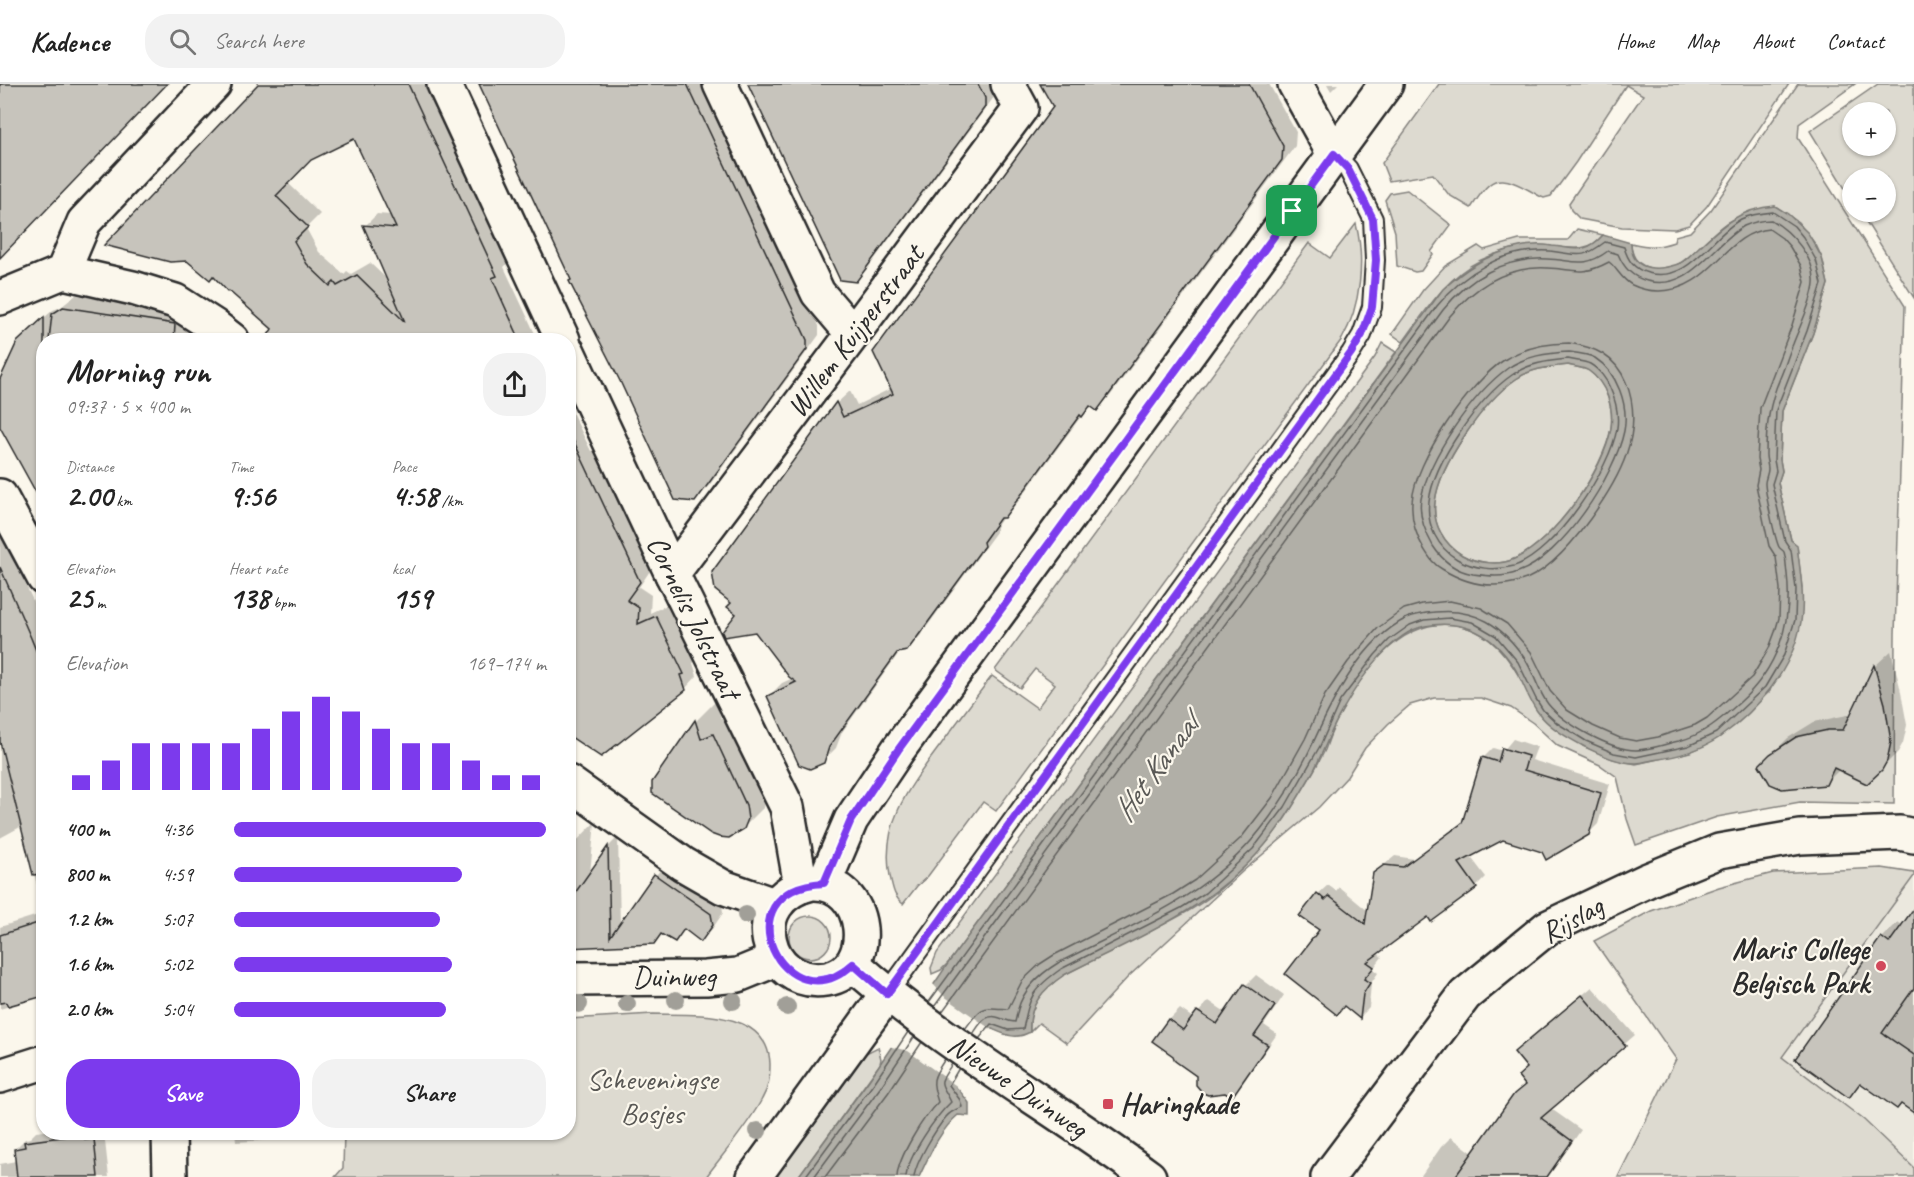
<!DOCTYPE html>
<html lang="en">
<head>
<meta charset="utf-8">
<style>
  :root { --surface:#fff; --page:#f2f2f2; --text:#222; --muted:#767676; --line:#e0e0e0; --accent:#7c3aed }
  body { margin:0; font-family:Caveat,sans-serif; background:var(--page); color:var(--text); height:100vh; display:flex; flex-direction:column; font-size:22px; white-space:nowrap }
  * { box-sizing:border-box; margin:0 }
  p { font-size:20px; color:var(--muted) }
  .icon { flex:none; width:33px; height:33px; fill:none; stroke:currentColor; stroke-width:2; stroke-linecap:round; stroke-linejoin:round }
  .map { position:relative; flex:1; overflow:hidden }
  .side { position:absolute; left:36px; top:249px; width:540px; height:807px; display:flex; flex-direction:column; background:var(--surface); border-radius:24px; box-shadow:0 2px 4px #0004 }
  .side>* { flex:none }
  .tools { position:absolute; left:1842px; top:18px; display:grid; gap:12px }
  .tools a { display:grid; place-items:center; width:54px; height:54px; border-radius:50%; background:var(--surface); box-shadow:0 2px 4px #0004; font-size:30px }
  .pin { position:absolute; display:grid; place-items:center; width:51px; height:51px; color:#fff; margin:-26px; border-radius:12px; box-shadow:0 3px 9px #0006 }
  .round { display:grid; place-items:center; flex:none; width:63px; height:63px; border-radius:24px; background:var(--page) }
  .headline { display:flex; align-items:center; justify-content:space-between; height:102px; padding:0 30px }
  h1 { font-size:33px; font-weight:800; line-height:45px }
  .stats { display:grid; grid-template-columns:repeat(3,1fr); gap:9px; height:102px; padding:6px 30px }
  .stats div { display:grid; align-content:center }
  .stats b { font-size:30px; font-weight:800 }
  .stats small { font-size:16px; font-weight:400 }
  .stats p { font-size:16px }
  .chart { height:168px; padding:12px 30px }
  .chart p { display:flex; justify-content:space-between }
  .chart svg { width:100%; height:108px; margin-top:6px; stroke:var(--accent); stroke-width:6 }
  .primary-button { display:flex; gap:12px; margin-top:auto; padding:12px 30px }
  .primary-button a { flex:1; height:69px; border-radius:24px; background:var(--accent); color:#fff; font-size:24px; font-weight:800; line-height:69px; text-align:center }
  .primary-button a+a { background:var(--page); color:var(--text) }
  ul { padding:0 30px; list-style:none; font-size:20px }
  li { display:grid; grid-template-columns:96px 72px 1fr; align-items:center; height:45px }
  li i { height:15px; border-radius:8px; background:var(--accent) }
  header { display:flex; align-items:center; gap:36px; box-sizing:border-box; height:84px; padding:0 30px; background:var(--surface); border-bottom:2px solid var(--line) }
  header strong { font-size:28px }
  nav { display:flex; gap:33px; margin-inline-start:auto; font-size:21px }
  .search { width:420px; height:54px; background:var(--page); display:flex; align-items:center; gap:15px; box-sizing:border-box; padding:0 21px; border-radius:24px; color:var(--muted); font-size:22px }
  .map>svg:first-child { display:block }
  .built { fill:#ebe8de }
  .green { fill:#dddad0; stroke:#84827e; stroke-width:1.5; fill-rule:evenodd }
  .water { fill:#b1afa7; stroke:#7b7a75; stroke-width:1.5; fill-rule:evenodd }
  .pier { fill:#fbf7ec }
  .shadow { fill:#0003; fill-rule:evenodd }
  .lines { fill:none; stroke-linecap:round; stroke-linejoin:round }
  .shore { stroke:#61605d; stroke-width:1.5 }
  .building { fill:#c7c4bc; stroke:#2b2b2b; stroke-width:1.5; fill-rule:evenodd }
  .lane-casing { stroke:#2b2b2b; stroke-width:22 }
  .street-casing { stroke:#2b2b2b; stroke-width:38 }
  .lane { stroke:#fbf7ec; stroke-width:18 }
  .street { stroke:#fbf7ec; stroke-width:33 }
  .tree { fill:#a19f98 }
  .route-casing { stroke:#fff; stroke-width:12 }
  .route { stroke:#7c3aed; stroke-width:8 }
  .poi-dot { fill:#d1495b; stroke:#fbf7ec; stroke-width:2 }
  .labels { text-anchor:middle; stroke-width:4.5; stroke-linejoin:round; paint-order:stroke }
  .street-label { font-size:30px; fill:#2b2b2b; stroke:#fbf7ec }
  .poi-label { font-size:30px; font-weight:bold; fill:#2b2b2b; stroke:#fbf7ec; text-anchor:end }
  .park-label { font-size:30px; fill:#585754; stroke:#fbf7ec }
  .water-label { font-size:32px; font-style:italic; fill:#5a5956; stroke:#fbf7ec }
</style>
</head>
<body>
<header>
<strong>Kadence</strong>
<div class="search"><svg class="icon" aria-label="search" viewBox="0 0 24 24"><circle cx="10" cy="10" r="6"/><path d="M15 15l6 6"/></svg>Search here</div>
<nav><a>Home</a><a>Map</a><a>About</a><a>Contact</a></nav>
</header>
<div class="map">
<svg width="1914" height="1093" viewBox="0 0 1914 1093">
  <rect width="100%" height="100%" fill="#fbf7ec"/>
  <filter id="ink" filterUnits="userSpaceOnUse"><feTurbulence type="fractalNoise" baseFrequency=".0167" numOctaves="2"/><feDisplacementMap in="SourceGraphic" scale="12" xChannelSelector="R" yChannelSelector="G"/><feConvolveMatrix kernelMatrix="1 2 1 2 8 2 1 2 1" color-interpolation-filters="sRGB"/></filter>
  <g filter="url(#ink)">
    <polygon class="built" points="1914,792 1914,1093 1782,973"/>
    <g class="green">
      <path d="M1439 0H1789L1707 122 1689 141 1675 145 1622 143 1580 135 1571 126 1569 119 1643 11 1626 1 1576 78 1551 112 1544 114C1538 112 1533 108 1527 105 1496 88 1490 95 1471 124L1449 111 1433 90 1389 97 1382 79Z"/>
      <path d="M1798 0H1855L1799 40 1798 54 1905 222 1895 550 1894 720 1800 718 1717 733 1636 761 1627 735 1617 693 1600 681 1558 662 1533 639 1511 624 1481 614H1434L1410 621 1388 640 1365 664 1347 693 1319 723 1243 787 1128 893 1067 959 1039 939 1030 948C1028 921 1043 905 1064 891 1092 877 1120 862 1149 848 1176 834 1203 821 1226 800 1250 778 1274 753 1291 725 1303 706 1315 686 1325 666 1328 657 1331 649 1335 640 1357 595 1398 532 1456 541 1485 545 1506 569 1520 594L1583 662 1613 675 1636 680 1690 668 1705 661 1720 653 1770 607 1802 504 1797 462 1791 456 1778 399 1782 387 1780 376 1782 327 1813 249 1828 200 1822 174 1816 161 1798 138 1775 122C1760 127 1739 131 1726 139 1702 155 1679 198 1644 182 1634 177 1631 169 1631 159 1649 163 1656 164 1674 158L1675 152 1690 148 1711 126Z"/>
      <path d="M1878 0H1914V214L1860 128H1886V94H1852V116L1810 47ZM1852 28H1886V62H1852Z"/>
      <polygon points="1407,106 1451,141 1431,168 1433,170 1421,187 1415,188 1397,182 1395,148 1385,116 1390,109"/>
      <path d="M1356 140C1365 176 1361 222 1342 255L996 727 983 718 928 792 917 802 903 820C894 813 893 805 890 792 880 737 912 700 942 659 958 637 975 614 992 592L1037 624 1055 600 1035 585 1020 604 995 586 1309 159 1330 174Z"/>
      <path d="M1577 145 1603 151C1586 174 1558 160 1534 162 1516 163 1498 168 1481 176 1446 193 1425 228 1403 258L1392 250 1423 206 1445 182 1478 162 1484 166 1519 156H1568Z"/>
      <polygon points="1382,259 1396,268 949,878 941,886 932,890 931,884 937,869 1375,273"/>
      <path d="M1568 281C1574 283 1584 283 1589 287 1606 299 1614 323 1611 344 1604 385 1553 459 1514 475 1499 482 1476 479 1462 471 1444 460 1432 440 1435 418 1439 381 1485 316 1516 295 1532 284 1549 283 1568 281Z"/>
      <polygon points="1882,784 1914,789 1914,792 1782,973 1864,1036 1914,1084 1914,1093 1618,1093 1676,975 1594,857 1651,827 1719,803 1773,789"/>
      <circle cx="810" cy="853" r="21"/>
      <path d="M653 930C692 931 768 924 770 980 770 993 769 1003 762 1015 749 1040 724 1069 706 1093H335L343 1084 344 1049 568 1048 569 935Z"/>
      <polygon points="878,963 881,975 880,980 798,1093 775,1093 860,975 866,969"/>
    </g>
    <path class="water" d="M1775 122 1788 130 1808 149 1822 174 1828 200 1813 249 1782 327 1780 376 1782 387 1778 399 1791 456 1797 461C1800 487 1805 513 1801 538 1793 585 1758 626 1720 653 1701 666 1676 673 1653 676 1648 677 1642 679 1637 679 1619 680 1600 670 1585 663 1568 654 1548 643 1537 627 1527 613 1523 597 1514 583 1492 550 1465 535 1425 542 1393 548 1360 595 1345 622 1332 642 1325 665 1314 686 1301 709 1288 731 1273 751 1219 822 1140 852 1064 891 1043 905 1028 921 1030 948 1016 956 1006 951 992 945L955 1000 969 1019V1032L958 1031C940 1046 929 1072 919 1093H798L869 996 949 878 1443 205C1464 186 1486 171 1515 164 1526 161 1540 160 1552 162 1575 164 1585 171 1603 151L1631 159C1631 190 1662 187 1683 178 1713 151 1732 125 1775 122ZM1568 281C1574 283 1584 283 1589 287 1606 299 1614 323 1611 344 1605 385 1553 459 1514 475 1499 482 1476 479 1462 471 1444 460 1432 440 1435 418 1439 381 1485 316 1516 295 1532 284 1549 283 1568 281Z"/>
    <polygon class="pier" points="933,896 933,900 944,912 992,946 1005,952 1004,954 994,949 959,1000 968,1011 966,1013 955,1001 908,967 888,962"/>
    <g class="shadow">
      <path d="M261 0H425L509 178 504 183 538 256H285L273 244ZM355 53 391 131 377 130 365 142 390 198 370 179 351 190 347 187 344 190 319 168 306 144 320 130 287 98 311 75Z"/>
      <polygon points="481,0 706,0 819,242 819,251 708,403 694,417 573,195"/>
      <polygon points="749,0 997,0 997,9 868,184 855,197"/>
      <polygon points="1041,0 1269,0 1296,48 1295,62 1110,312 1097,325 1091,321 1082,331 1017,419 1004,432 996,443 996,448 920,552 906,566 901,566 842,648 836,664 823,677 768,613 782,599 793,594 756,547 738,530 714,488 837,319 850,307 857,321 892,304 1054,24"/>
      <polygon points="1327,0 1338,0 1331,7"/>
      <polygon points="76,211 137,221 161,228 210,256 44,256 0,334 0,298 30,246 53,226 61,223"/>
      <polygon points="568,320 591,367 596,365 652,484 639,503 651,511 650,529 669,520 696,576 693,579 697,592 685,605 568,494"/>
      <polygon points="0,444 44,541 44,829 22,742 0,754"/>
      <polygon points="1891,567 1900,603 1907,641 1903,659 1898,668 1881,685 1840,685 1825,700 1776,702 1768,696 1761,681 1788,654 1814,638 1852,630 1875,582"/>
      <polygon points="716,617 721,635 734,630 768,706 764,723 743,744 654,698 696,637"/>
      <polygon points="1513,655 1537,663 1532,676 1610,700 1598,740 1588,750 1543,767 1502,754 1470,772 1486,793 1476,803 1431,835 1428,831 1377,869 1382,873 1373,885 1378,889 1371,899 1369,924 1360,933 1321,846 1318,810 1328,801 1336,807 1339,803 1368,827 1374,789 1395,772 1414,775 1464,737 1483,674 1493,664 1503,667"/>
      <polygon points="595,738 590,790 609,762 618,753 620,841 656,791 666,780 722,819 723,829 712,845 701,856 686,845 674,856 663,849 653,858 568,863 568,766"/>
      <polygon points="44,829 44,911 0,925 0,843"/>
      <polygon points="1914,831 1914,1025 1862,999 1848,1012 1882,854 1898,838 1903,842"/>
      <polygon points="1256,891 1284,911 1264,941 1277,950 1242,1000 1231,1011 1197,991 1174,971 1154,957 1169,936 1180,925 1193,934 1209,917 1227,929 1246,901"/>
      <polygon points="1592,903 1635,951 1550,1024 1581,1046 1554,1085 1547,1093 1420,1093 1441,1063 1451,1053 1473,1069 1526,1000 1529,983 1526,958"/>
      <polygon points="44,1047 104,1048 109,1093 0,1093 0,1080 16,1077 15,1065 25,1055 30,1054 36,1048"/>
      <polygon points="235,1048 290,1048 284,1055 236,1058"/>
    </g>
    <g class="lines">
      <g class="shore">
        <path d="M1569 259C1595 263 1615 272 1626 298 1646 348 1619 395 1590 435 1574 457 1547 490 1520 497 1491 506 1466 500 1442 485 1433 480 1429 473 1424 465 1415 450 1411 435 1412 418 1414 377 1471 297 1504 276 1525 263 1546 259 1569 259Z"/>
        <path d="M1569 268C1577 269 1588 270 1595 274 1617 288 1629 321 1624 347 1615 391 1562 473 1518 488 1503 494 1488 492 1473 490 1456 487 1442 476 1433 462 1425 448 1418 432 1421 415 1429 373 1473 309 1508 284 1526 272 1547 269 1569 268Z"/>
        <path d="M1568 275C1575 277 1584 277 1590 280 1599 285 1607 296 1610 304 1616 317 1619 330 1617 344 1611 384 1554 470 1514 482 1495 487 1474 485 1457 475 1438 464 1426 441 1429 418 1433 378 1480 313 1512 291 1529 279 1548 277 1568 275Z"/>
        <path d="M929 918 1437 222C1465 188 1504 164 1550 167 1578 170 1580 177 1605 158L1624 163C1628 177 1634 185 1648 189 1690 200 1710 152 1741 135 1751 130 1762 129 1773 128L1794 142 1803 153 1816 176 1822 200 1807 247 1776 326 1774 376 1776 387 1772 400 1785 457 1791 466 1796 505 1795 536 1784 571 1765 603 1716 649 1688 662 1636 673 1614 669 1586 657 1557 639 1543 626 1536 615 1518 578 1496 552 1472 538 1450 534 1424 536 1410 541 1389 556 1375 571 1340 617 1320 662 1285 723 1253 765 1205 809 1181 824 1061 885C1031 906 1030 912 1023 945L1008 946 991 940 979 955"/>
        <path d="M934 923 1443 226C1469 194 1504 173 1547 175 1574 176 1584 185 1608 167L1618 170C1624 184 1632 193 1647 197 1691 208 1712 160 1744 142 1753 138 1762 136 1771 136 1791 147 1816 175 1814 199 1813 216 1799 244 1793 260 1788 271 1785 283 1780 294 1769 320 1766 343 1766 371 1766 376 1768 381 1768 385 1768 390 1765 395 1765 399 1765 408 1775 455 1779 463 1780 465 1783 466 1784 468 1786 474 1786 483 1787 490 1793 540 1777 585 1739 619 1721 635 1703 651 1679 657 1665 660 1650 666 1636 666 1611 666 1564 640 1548 620 1538 607 1534 589 1525 575 1502 541 1476 524 1435 528 1425 529 1416 530 1407 534 1362 556 1333 615 1313 659 1299 689 1281 719 1261 745 1208 813 1132 841 1058 879 1040 890 1024 904 1018 925 1017 929 1016 934 1015 938 1009 938 1006 936 1000 934 986 928 980 940 973 950"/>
        <path d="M942 928 1450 232C1475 202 1507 182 1547 184 1575 185 1581 193 1609 178 1617 184 1621 195 1632 201 1640 205 1649 207 1659 207 1711 207 1725 148 1769 145L1782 154 1790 163 1801 182 1805 198 1792 241 1760 324 1757 375 1759 386 1756 401 1769 462 1776 473 1780 505 1779 534 1775 548 1769 564 1752 593 1707 634 1695 641 1658 653 1636 657 1620 654 1593 642 1567 626 1550 607 1531 568 1507 540 1481 524 1450 517 1422 520 1404 525 1378 544 1348 578 1325 611 1305 655 1272 714 1241 754 1195 796 1173 810 1054 871 1040 880 1022 897 1008 925C982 923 982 921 965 945"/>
        <polyline points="805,1093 874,999 908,948"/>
        <polyline points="814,1093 880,1004 914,953"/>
        <polyline points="825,1093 888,1009 922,958"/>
        <path d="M897 1093C898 1073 924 1032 938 1018 931 997 932 994 945 975"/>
        <path d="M906 1093C908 1072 936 1032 951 1018 941 996 936 1004 952 980"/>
        <path d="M914 1093C916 1077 936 1045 946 1033 951 1027 957 1025 962 1023L960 1016 949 1001 959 984"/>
      </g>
    </g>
    <g class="building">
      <polygon points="0,0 167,0 0,174"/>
      <path d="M258 0H408L497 192 492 194 520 256H265L272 245 229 207 228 208 213 192 210 196 187 177 170 178 104 161ZM354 55 396 144 363 141 405 238 357 191 337 202 334 198 330 202 307 180 294 157 308 143 276 112 311 76Z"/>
      <polygon points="479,0 687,0 807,256 807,265 695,418 675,416 620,297 569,197 571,196"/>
      <polygon points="748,0 978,0 985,14 985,23 856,198 840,196"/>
      <polygon points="1040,0 1249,0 1283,62 1282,76 1097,327 1090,322 1082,333 1080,331 1004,434 1000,434 983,458 984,462 907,567 897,569 829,663 824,679 810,685 799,681 767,612 796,598 789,593 755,548 724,553 722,548 736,530 727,523 731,519 715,506 712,488 836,318 843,333 893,310 873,268 1053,23"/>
      <polygon points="63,223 175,240 174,256 49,256 52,230"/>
      <polygon points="44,233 44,423 0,343 0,295 17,258"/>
      <polygon points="568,345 640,498 627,516 639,524 638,540 656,532 684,590 681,591 686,606 601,673 568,651"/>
      <polygon points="0,483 31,554 44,586 44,790 33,791 0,658"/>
      <polygon points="1874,581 1885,620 1891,658 1887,677 1882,686 1867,700 1834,684 1826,701 1782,705 1770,700 1759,681 1770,670 1796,653 1828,646 1843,646"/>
      <polygon points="695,636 701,655 713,650 746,721 748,735 744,745 729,754 719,753 711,750 652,709 652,698"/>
      <polygon points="1502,664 1528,672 1524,686 1601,709 1589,751 1546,776 1542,768 1503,756 1459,779 1477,804 1431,838 1428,833 1367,878 1374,883 1364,895 1370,899 1363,910 1360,935 1344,922 1337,931 1285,890 1319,846 1299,832 1317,809 1325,816 1329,812 1365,840 1373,789 1384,781 1403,783 1462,739 1482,673 1498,678"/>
      <polygon points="608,762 610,853 654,790 711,830 713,841 701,858 684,845 675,858 661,850 654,860 568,864 568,819"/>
      <polygon points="1914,824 1914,904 1882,949 1914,971 1914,1029 1901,1020 1897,1025 1860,999 1849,1014 1795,975 1881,853 1889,859"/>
      <polygon points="44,837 44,912 8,922 6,918 0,919 0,851"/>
      <polygon points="1244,900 1275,922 1254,952 1268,961 1232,1013 1225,1009 1208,1011 1203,1009 1196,1001 1196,992 1175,977 1173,972 1152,957 1168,935 1183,946 1197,927 1217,940"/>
      <polygon points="1582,911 1626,962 1541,1034 1572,1057 1547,1093 1455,1093 1514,1010 1525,1001 1518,992 1527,984 1514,968"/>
      <polygon points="84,1050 85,1056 94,1055 98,1093 17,1093 14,1065 25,1063 24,1058"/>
    </g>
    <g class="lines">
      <defs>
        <polyline id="lane" points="887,910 1351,269 1362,251 1372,223 1375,176 1373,135 1348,85 1334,70"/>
        <g id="street">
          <polyline points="444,0 563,256"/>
          <polyline points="720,0 818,209 853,250"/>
          <polyline points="1295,0 1334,70"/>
          <polyline points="63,188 133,204 175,217 214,242 232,256"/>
          <polyline points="0,214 63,188 84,138 214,0"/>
          <polyline points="568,268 672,490 787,723 801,802"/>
          <polyline points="0,412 44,494"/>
          <polyline points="672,490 853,250 1021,24 1008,0"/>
          <polyline points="568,698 683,780 723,803 774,821"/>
          <path d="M812 799C869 796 878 888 826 895 765 904 741 815 812 799Z"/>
          <polyline points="824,799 851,736 898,666 1386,0"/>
          <path d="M853 880C944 961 1051 1021 1149 1093"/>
          <polyline points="568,895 706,894 738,891 777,875"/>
          <polyline points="0,992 44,978"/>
          <polyline points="169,1048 170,1093"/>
          <polyline points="754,1093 887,910"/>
          <polyline points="1328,1093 1465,911 1547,844 1648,796 1719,767 1800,753 1900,749 1914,752"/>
        </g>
      </defs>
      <use href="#lane" class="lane-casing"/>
      <use href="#street" class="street-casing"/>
      <use href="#lane" class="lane"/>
      <use href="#street" class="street"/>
    </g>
    <g class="tree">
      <circle cx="746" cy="831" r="9"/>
      <circle cx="676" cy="916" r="9"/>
      <circle cx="733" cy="917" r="9"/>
      <circle cx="579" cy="920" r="9"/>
      <circle cx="627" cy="920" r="9"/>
      <circle cx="787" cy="923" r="9"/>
      <circle cx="758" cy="1047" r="9"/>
    </g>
  </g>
  <g class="lines" filter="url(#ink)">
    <defs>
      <path id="route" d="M1334 70 1348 85 1373 135 1376 176 1372 223 1362 251 1351 269 887 910 853 880C785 943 718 805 824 799L851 736 898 666Z"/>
    </defs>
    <use href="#route" class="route-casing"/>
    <use href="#route" class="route"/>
  </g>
  <g class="poi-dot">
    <circle cx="1881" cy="882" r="6"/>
    <rect x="1102" y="1014" width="12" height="12" rx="3"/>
  </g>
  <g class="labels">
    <g class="street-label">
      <text transform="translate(855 247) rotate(-53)" y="10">Willem Kuijperstraat</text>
      <text transform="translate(694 533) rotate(64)" y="10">Cornelis Jolstraat</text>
      <text transform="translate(1572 835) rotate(-29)" y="10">Rijslag</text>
      <text transform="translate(674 892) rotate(-1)" y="10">Duinweg</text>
      <text transform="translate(1018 1002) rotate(34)" y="10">Nieuwe Duinweg</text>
    </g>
    <g class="poi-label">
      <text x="1869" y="875">Maris College<tspan x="1869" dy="34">Belgisch Park</tspan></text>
      <text x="1120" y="1030" text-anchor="start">Haringkade</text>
    </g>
    <g class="park-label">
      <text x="652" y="1005">Scheveningse<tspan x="652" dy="34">Bosjes</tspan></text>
    </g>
    <g class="water-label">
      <text transform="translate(1155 684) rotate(-54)" y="11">Het Kanaal</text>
    </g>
  </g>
</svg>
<div class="tools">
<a>+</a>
<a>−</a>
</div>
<div class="pin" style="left:1292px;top:127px;background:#1e9e55"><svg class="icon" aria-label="arrive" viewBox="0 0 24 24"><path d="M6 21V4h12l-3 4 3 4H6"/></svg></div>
<section class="side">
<div class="headline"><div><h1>Morning run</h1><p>09:37 · 5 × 400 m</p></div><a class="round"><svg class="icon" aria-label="share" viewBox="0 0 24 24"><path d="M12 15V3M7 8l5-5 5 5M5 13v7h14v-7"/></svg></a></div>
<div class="stats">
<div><p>Distance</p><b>2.00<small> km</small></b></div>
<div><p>Time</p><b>9:56</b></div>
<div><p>Pace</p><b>4:58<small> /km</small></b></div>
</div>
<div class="stats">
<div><p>Elevation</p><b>25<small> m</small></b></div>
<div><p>Heart rate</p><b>138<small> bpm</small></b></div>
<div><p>kcal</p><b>159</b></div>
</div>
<div class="chart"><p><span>Elevation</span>169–174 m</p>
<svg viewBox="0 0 160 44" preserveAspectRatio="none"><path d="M5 44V38M15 44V32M25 44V25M35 44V25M45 44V25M55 44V25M65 44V19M75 44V12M85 44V6M95 44V12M105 44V19M115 44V25M125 44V25M135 44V32M145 44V38M155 44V38"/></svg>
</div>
<ul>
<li><b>400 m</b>4:36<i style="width:100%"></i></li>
<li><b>800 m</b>4:59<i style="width:73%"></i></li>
<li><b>1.2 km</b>5:07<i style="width:66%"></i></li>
<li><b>1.6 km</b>5:02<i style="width:70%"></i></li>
<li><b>2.0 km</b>5:04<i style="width:68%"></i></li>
</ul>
<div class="primary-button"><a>Save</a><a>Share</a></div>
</section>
</div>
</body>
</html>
